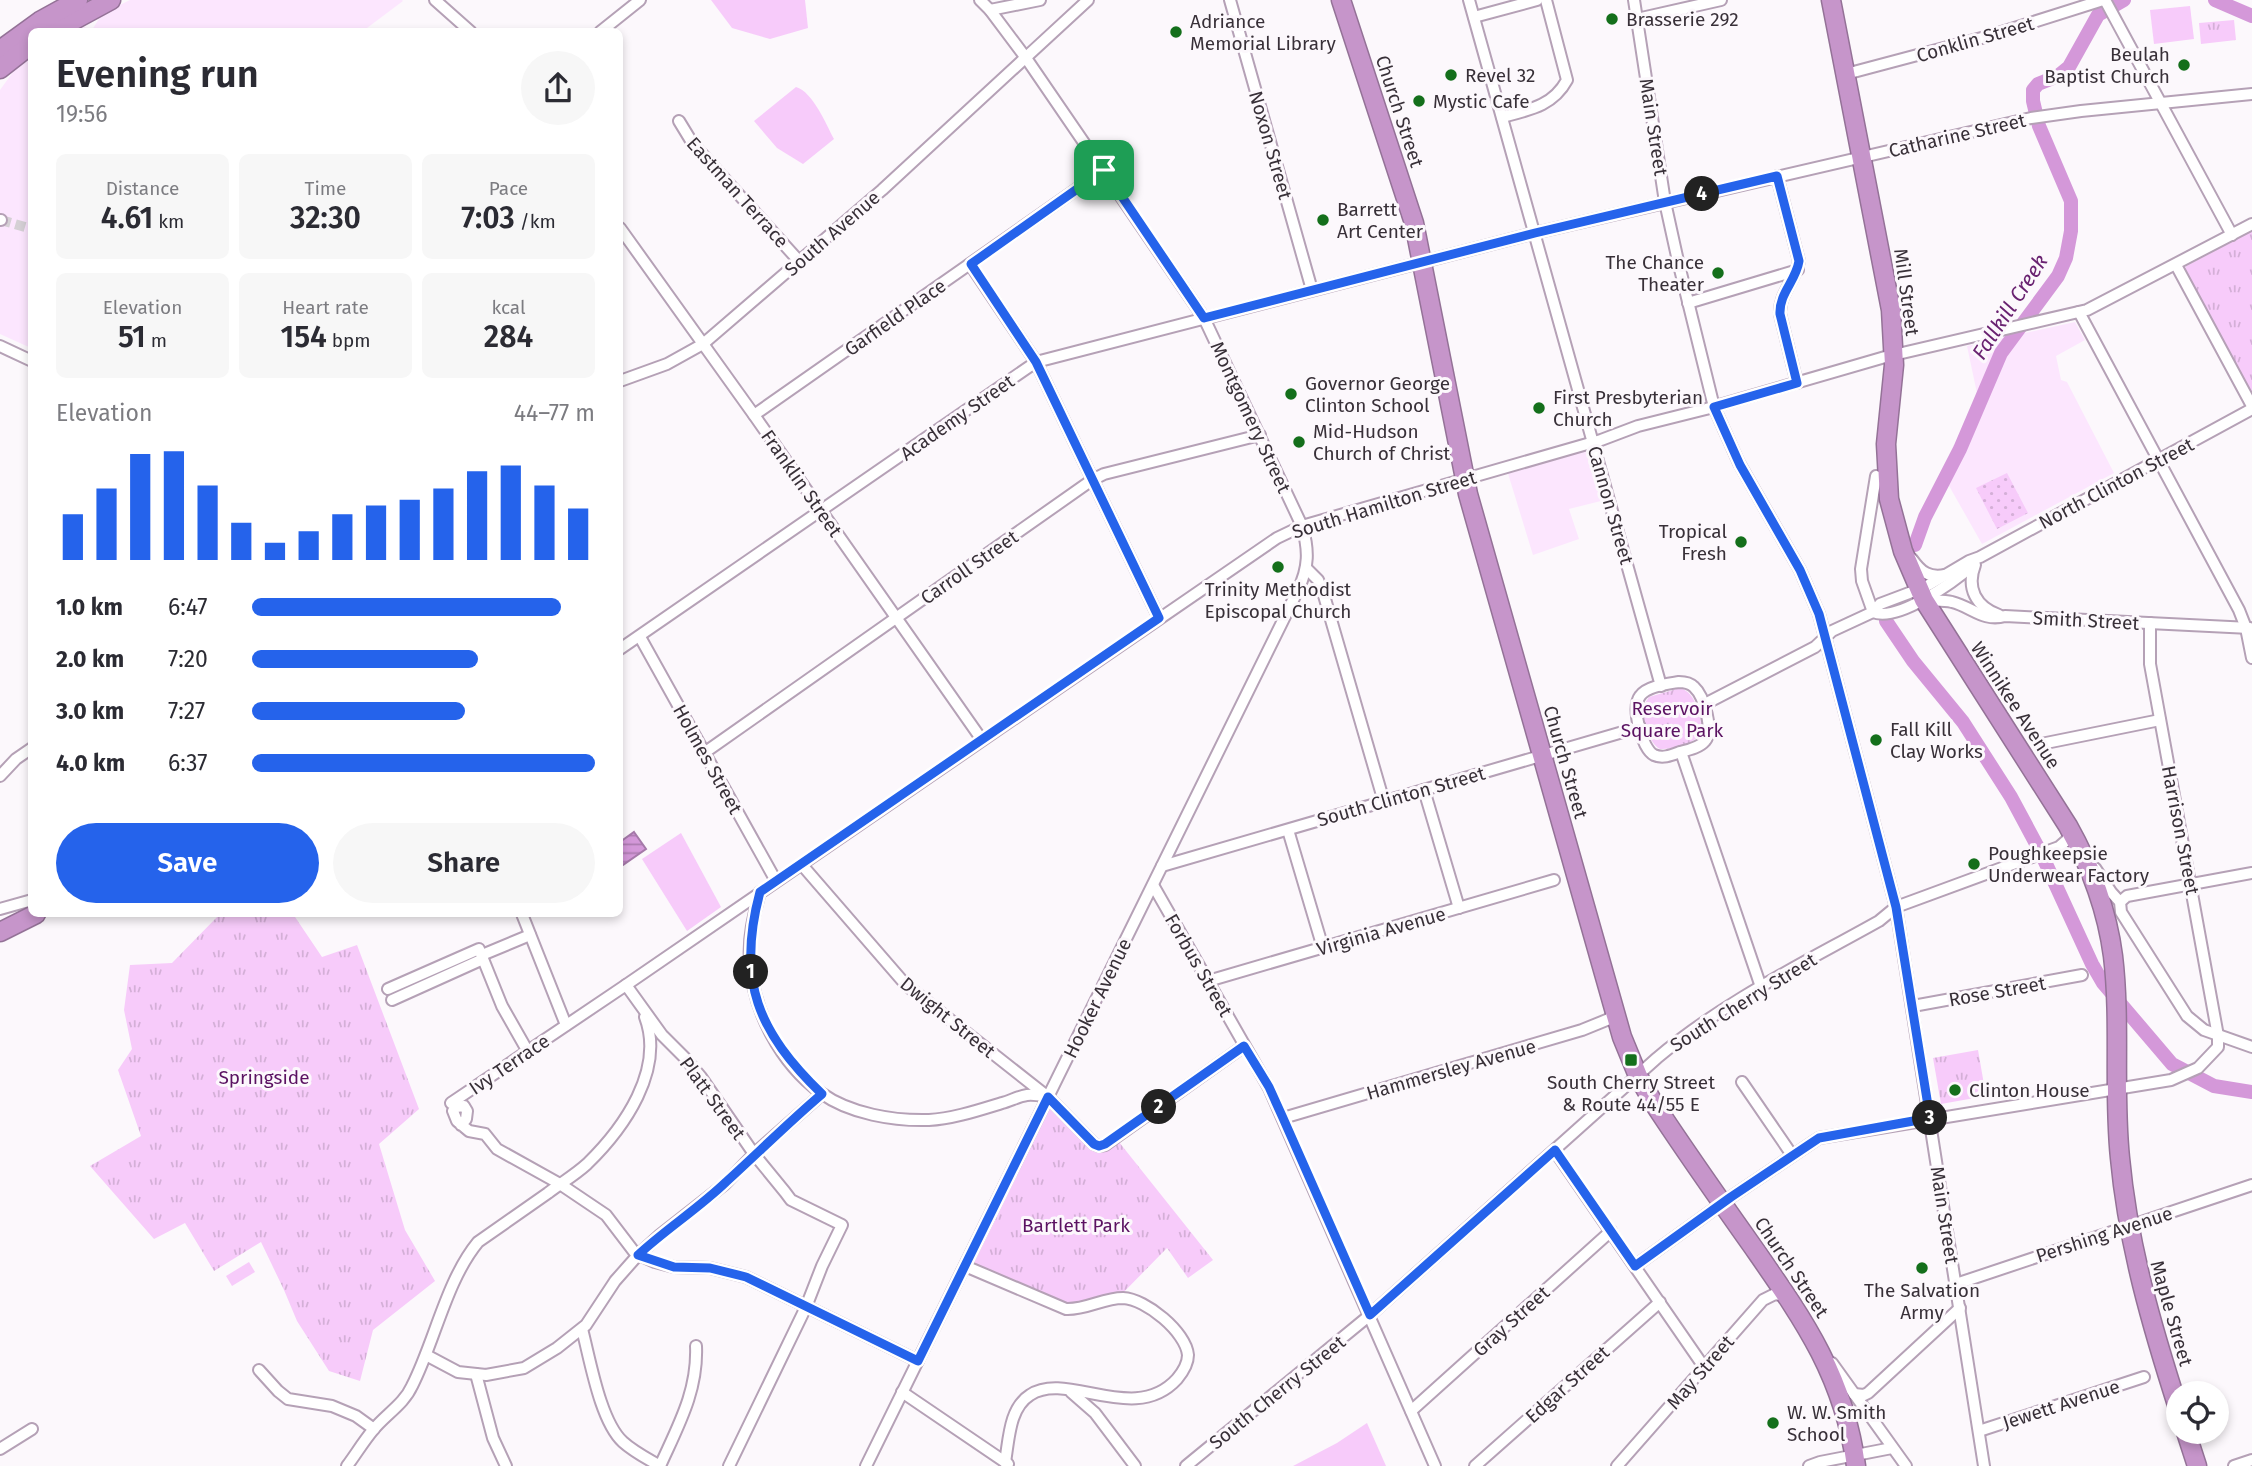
<!DOCTYPE html>
<html lang="en">
<head>
<meta charset="utf-8">
<style>
  :root { --surface:#fff; --page:#f7f7f7; --text:#2b2b33; --muted:#7c7c81; --accent:#2563eb }
  body { margin:0; font-family:"Fira Sans",sans-serif; background:var(--page); color:var(--text); height:100vh; display:flex; flex-direction:column; font-size:26px; white-space:nowrap }
  * { box-sizing:border-box; margin:0 }
  p { font-size:23px; color:var(--muted) }
  .icon { flex:none; width:38px; height:38px; fill:none; stroke:currentColor; stroke-width:2; stroke-linecap:round; stroke-linejoin:round }
  .map { position:relative; flex:1; overflow:hidden }
  .side { position:absolute; left:28px; top:28px; width:595px; height:889px; display:flex; flex-direction:column; background:var(--surface); border-radius:10px; box-shadow:0 4px 10px #0003 }
  .side>* { flex:none }
  .controls { position:absolute; left:2166px; top:1381px; display:grid; gap:14px }
  .controls a { display:grid; place-items:center; width:63px; height:63px; border-radius:50%; background:var(--surface); box-shadow:0 4px 10px #0003; font-size:35px }
  .pin { position:absolute; display:grid; place-items:center; width:60px; height:60px; color:#fff; margin:-30px; border-radius:14px; box-shadow:0 4px 10px #0006 }
  .km { position:absolute; width:35px; height:35px; margin:-18px; border-radius:50%; background:#222; color:#fff; font-size:19px; line-height:35px; text-align:center }
  .round { display:grid; place-items:center; flex:none; width:74px; height:74px; border-radius:37px; background:var(--page) }
  .headline { display:flex; align-items:center; justify-content:space-between; height:119px; padding:0 28px }
  h1 { font-size:38px; font-weight:600; line-height:52px }
  .figures { display:grid; grid-template-columns:repeat(3,1fr); gap:10px; height:119px; padding:7px 28px }
  .figures div { display:grid; align-content:center; border-radius:10px; background:var(--page); text-align:center }
  .figures b { font-size:30px; font-weight:600 }
  .figures small { font-size:19px; font-weight:400 }
  .figures p { font-size:19px }
  .chart { height:196px; padding:14px 28px }
  .chart p { display:flex; justify-content:space-between }
  .chart svg { width:100%; height:126px; margin-top:7px; stroke:var(--accent); stroke-width:6 }
  .cta { display:flex; gap:14px; margin-top:auto; padding:14px 28px }
  .cta a { flex:1; height:80px; border-radius:42px; background:var(--accent); color:#fff; font-size:28px; font-weight:600; line-height:80px; text-align:center }
  .cta a+a { background:var(--page); color:var(--text) }
  ul { padding:0 28px; list-style:none; font-size:23px }
  li { display:grid; grid-template-columns:112px 84px 1fr; align-items:center; height:52px }
  li i { height:18px; border-radius:9px; background:var(--accent) }
  .map>svg:first-child { display:block }
  .built { fill:#fce6fe }
  .grass { fill:url(#grass-dots) }
  .park { fill:url(#park-tufts) }
  .pitch { fill:#f7cbfa }
  .water { fill:url(#water-rules); stroke:#a579a9; stroke-width:2 }
  .lines { fill:none; stroke-linecap:round; stroke-linejoin:round }
  .river { stroke:#d498d9; stroke-width:14 }
  .minor-tunnel { stroke:#d5d0d5; stroke-width:10; stroke-dasharray:10 5; stroke-linecap:butt }
  .minor-casing { stroke:#b5a1b6; stroke-width:14 }
  .highway-casing { stroke:#947297; stroke-width:21 }
  .minor { stroke:#fff; stroke-width:10 }
  .highway { stroke:#c695ca; stroke-width:18 }
  .route-casing { stroke:#fff; stroke-width:14 }
  .route { stroke:#2563eb; stroke-width:9 }
  .poi-dot { fill:#146f1b; stroke:#fcf8fc; stroke-width:2.5 }
  .labels { text-anchor:middle; stroke-width:6; stroke-linejoin:round; paint-order:stroke }
  .poi-label { font-size:19px; fill:#383038; stroke:#fcf8fc; text-anchor:start }
  .street-label { font-size:19px; fill:#383038; stroke:#fcf8fc }
  .park-label { font-size:19px; fill:#5b1262; stroke:#fcf8fc }
  .water-label { font-size:21px; font-style:italic; fill:#6a2371; stroke:#fcf8fc }
</style>
</head>
<body>
<div class="map">
<svg width="2252" height="1466" viewBox="0 0 2252 1466">
  <defs>
    <pattern id="grass-dots" width="8" height="8" patternUnits="userSpaceOnUse" patternTransform="scale(1.75)"><rect width="8" height="8" fill="#f7cbfa"/><path d="M2 2h.1M6 6h.1" fill="none" stroke="#d4afd7" stroke-width="1.8" stroke-linecap="round"/></pattern>
    <pattern id="park-tufts" width="24" height="20" patternUnits="userSpaceOnUse" patternTransform="scale(1.75)"><rect width="24" height="20" fill="#f7cbfa"/><path d="M3 7l-1-3M5 7V3M7 7l1-3M15 17l-1-3M17 17v-4M19 17l1-3" fill="none" stroke="#d4afd7"/></pattern>
    <pattern id="water-rules" width="6" height="5" patternUnits="userSpaceOnUse" patternTransform="scale(1.75)"><rect width="6" height="5" fill="#d498d9"/><path d="M0 2.5h6" fill="none" stroke="#ad7cb1"/></pattern>
  </defs>
  <rect width="100%" height="100%" fill="#fcf8fc"/>
  <g class="built">
    <polygon points="130,0 402,0 403,1 363,31 71,32 81,26 92,30 102,14"/>
    <polygon points="31,56 31,348 0,334 0,90 16,68"/>
    <polygon points="2075,322 2085,340 2056,356 2061,380 2067,382 2114,473 1982,544 1948,484 1981,404 1978,398 1967,346"/>
    <polygon points="1593,442 1609,499 1569,509 1579,539 1533,555 1506,467"/>
  </g>
  <polygon class="grass" points="2007,473 2028,513 1997,529 1976,488"/>
  <g class="park">
    <polygon points="2234,20 2236,40 2201,44 2199,23"/>
    <polygon points="2252,231 2252,396 2184,272 2186,266"/>
    <path d="M1680 688C1696 692 1701 717 1702 732 1695 744 1674 749 1660 749 1648 743 1643 719 1643 706L1649 697Z"/>
    <polygon points="220,914 293,914 322,957 357,945 419,1109 379,1144 405,1230 435,1281 373,1330 360,1381 329,1371 297,1321 284,1290 261,1242 214,1271 185,1223 154,1239 90,1166 141,1136 118,1070 132,1049 124,1010 130,965 172,963"/>
    <polygon points="1978,1050 1986,1096 1941,1104 1933,1058"/>
    <polygon points="1048,1097 1094,1144 1115,1137 1213,1260 1188,1278 1167,1248 1117,1299 1070,1309 965,1266"/>
  </g>
  <g class="pitch">
    <polygon points="711,0 805,0 808,28 770,39 732,28"/>
    <polygon points="2190,6 2194,39 2154,44 2150,10"/>
    <path d="M796 87C813 92 826 124 834 139L803 164 777 148 754 121Z"/>
    <polygon points="681,833 721,907 687,931 642,859"/>
    <polygon points="249,1262 255,1272 232,1286 226,1276"/>
    <polygon points="1367,1423 1386,1466 1293,1466 1337,1443"/>
  </g>
  <polygon class="water" points="634,832 646,849 620,867 620,842"/>
  <g class="lines">
    <g class="river">
      <polyline points="2215,0 2252,16"/>
      <polyline points="1915,545 1925,517 1960,449 2001,353 2058,276 2066,258 2071,231 2071,201 2039,126 2033,101 2033,90 2038,84 2058,76 2069,67 2098,15 2124,0"/>
      <polyline points="1886,621 1913,661 1963,722 2011,797 2041,853 2092,964 2103,983 2172,1064 2214,1086 2252,1092"/>
    </g>
    <polyline class="minor-tunnel" points="1,220 32,229"/>
    <defs>
      <g id="minor">
        <polyline points="435,0 471,32"/>
        <polyline points="1230,0 1312,290"/>
        <polyline points="1469,0 1661,686"/>
        <polyline points="1634,0 1665,202 1678,261 1714,407 1739,463 1800,570 1819,614 1896,907 1984,1466"/>
        <polyline points="2105,0 2232,235"/>
        <polyline points="990,10 1040,0"/>
        <polyline points="1474,17 1537,0"/>
        <polyline points="1637,19 1721,0"/>
        <polyline points="600,32 640,0"/>
        <polyline points="1846,74 1989,36 2103,0"/>
        <path d="M1502 117C1529 110 1553 106 1567 80L1546 0"/>
        <polyline points="679,121 693,144 799,261"/>
        <path d="M1777 176 1799 261C1796 280 1779 293 1780 314L1797 383"/>
        <polyline points="0,220 1,220"/>
        <polyline points="620,228 754,415 982,740"/>
        <polyline points="970,264 1036,362 1159,618"/>
        <polyline points="2176,265 2252,406"/>
        <polyline points="1688,303 1798,270"/>
        <polyline points="2079,312 2239,610 2246,628 2252,658"/>
        <polyline points="0,346 32,361"/>
        <polyline points="620,381 667,364 703,344 882,190 1088,0"/>
        <polyline points="754,415 1104,170"/>
        <path d="M1912 559C1921 572 1929 578 1945 575"/>
        <path d="M1975 565C1966 588 1976 607 1999 615"/>
        <polyline points="1307,569 1318,580 1323,592 1384,802"/>
        <path d="M1924 600C1933 601 1943 600 1952 602 1972 607 1983 622 2005 616L2250 628"/>
        <polyline points="1873,612 1862,581 1861,569 1876,476"/>
        <path d="M1873 612C1897 623 1955 581 1973 565"/>
        <polyline points="640,637 776,881"/>
        <polyline points="620,649 1036,362 1535,233 2031,118 2081,111 2252,94"/>
        <path d="M1679 682C1685 682 1690 683 1694 687 1704 696 1714 731 1705 741 1699 748 1688 750 1680 752 1672 755 1663 759 1654 755 1642 749 1631 708 1640 696 1647 686 1667 684 1679 682Z"/>
        <polyline points="1703,705 1815,647 1832,631 1873,612 1880,604 1925,587 1969,561 1980,557 2252,409"/>
        <polyline points="2041,744 2160,720"/>
        <polyline points="1681,752 1761,987"/>
        <polyline points="704,753 1092,480 1104,474 1260,435"/>
        <polyline points="0,776 16,759 32,748"/>
        <polyline points="1424,790 1459,908"/>
        <polyline points="1288,830 1323,948"/>
        <polyline points="802,865 906,985 1048,1097 1094,1144 1099,1146 1105,1145 1244,1046"/>
        <polyline points="1162,866 1640,727"/>
        <polyline points="2095,868 2111,892 2120,902 2121,912 2187,1016 2204,1030 2252,1047"/>
        <polyline points="1153,885 1269,1088 1435,1466"/>
        <path d="M760 892C754 915 748 937 750 961 753 1011 780 1063 821 1093 850 1114 894 1121 929 1120 952 1119 979 1110 1002 1103 1010 1101 1019 1096 1027 1095 1034 1094 1042 1096 1048 1097"/>
        <polyline points="2120,902 2127,896 2252,873"/>
        <polyline points="0,909 32,900"/>
        <polyline points="522,914 566,1025"/>
        <polyline points="482,955 530,935"/>
        <polyline points="1208,981 1554,880"/>
        <polyline points="626,985 662,1035 685,1058 701,1077 754,1154 785,1192 791,1200 842,1225 822,1266 806,1307 729,1466"/>
        <polyline points="388,989 479,949 502,1006 527,1050"/>
        <polyline points="392,1000 483,959"/>
        <polyline points="1913,1006 2082,975"/>
        <polyline points="1742,1082 1792,1155"/>
        <polyline points="451,1103 626,985 1277,538 1302,526 1601,440 1638,426 1706,409 1885,357 2087,310 2252,224"/>
        <polyline points="1283,1118 1582,1030 1609,1019 1614,1011"/>
        <polyline points="461,1125 466,1119 467,1111 464,1106 456,1107 453,1111 457,1121 469,1131 485,1134 497,1149 560,1184 606,1215 635,1253 655,1262 674,1267 710,1268 746,1277 918,1361"/>
        <polyline points="1555,1151 1704,1367"/>
        <path d="M965 1266 1066 1309C1086 1310 1103 1298 1123 1298 1146 1299 1186 1332 1188 1355 1188 1364 1182 1373 1177 1379 1134 1426 1067 1370 1030 1395 1009 1408 1009 1440 1005 1462"/>
        <polyline points="1635,1266 1731,1197 1819,1138 2171,1080 2198,1068 2218,1047 2218,1036 2150,664 2150,623"/>
        <polyline points="1956,1284 2252,1185"/>
        <path d="M582 1329C590 1359 600 1421 623 1442 634 1452 648 1459 660 1466 678 1426 698 1391 696 1346"/>
        <polyline points="426,1355 458,1372 486,1375 524,1368 557,1348 586,1325 615,1281 638,1255 660,1235 725,1184 754,1154 822,1094"/>
        <polyline points="1832,1363 1906,1466"/>
        <polyline points="259,1370 278,1391 288,1399 332,1406 356,1416 374,1429"/>
        <polyline points="476,1374 493,1438 506,1466"/>
        <polyline points="902,1392 1008,1464"/>
        <polyline points="1071,1392 1095,1413 1135,1466"/>
        <polyline points="1854,1394 1864,1395 1868,1393 1960,1308"/>
        <polyline points="1411,1411 1611,1231"/>
        <polyline points="1979,1431 2144,1377"/>
        <polyline points="0,1449 32,1429"/>
        <path d="M347 1466C356 1454 363 1442 373 1430 385 1415 404 1404 412 1386 435 1341 446 1281 478 1242 501 1226 525 1209 548 1193 561 1183 575 1175 587 1164 624 1128 665 1070 645 1017"/>
        <path d="M866 1466 1298 590C1309 567 1309 550 1302 526L1204 318 1026 58 990 10 980 0"/>
        <path d="M1186 1466 1370 1315 1657 1058C1723 1002 1804 963 1879 921L1896 907 2059 847 2067 840 2070 830"/>
        <polyline points="1475,1466 1660,1302"/>
        <polyline points="1617,1466 1763,1300 1775,1294 1786,1296"/>
        <polyline points="1809,1466 1820,1462 1892,1448"/>
        <polyline points="2234,1466 2252,1460"/>
      </g>
      <g id="highway">
        <path d="M1341 0 1414 223 1468 494 1622 1037 1638 1076 1653 1102C1685 1151 1719 1199 1753 1247 1803 1319 1844 1376 1856 1466"/>
        <path d="M1831 0 1891 310 1894 365 1886 444 1889 499 1903 551 1924 600 2068 826C2091 867 2107 910 2113 956 2121 1023 2113 1091 2120 1158 2128 1245 2152 1327 2179 1411"/>
        <polyline points="52,32 111,0"/>
        <polyline points="0,50 40,21 78,0"/>
        <polyline points="0,69 32,44"/>
        <polyline points="0,932 36,914"/>
        <polyline points="2186,1432 2197,1466"/>
      </g>
    </defs>
    <use href="#minor" class="minor-casing"/>
    <use href="#highway" class="highway-casing"/>
    <use href="#minor" class="minor"/>
    <use href="#highway" class="highway"/>
  </g>
  <g class="lines">
    <defs>
      <path id="route" d="M1104 170 1204 318 1535 233 1777 176 1799 261C1796 281 1779 293 1780 314L1797 383 1714 407 1740 465 1800 570 1819 614 1896 907 1930 1118 1819 1138 1731 1197 1635 1266 1555 1150 1370 1315 1283 1118 1269 1087 1244 1046 1105 1144 1099 1146 1094 1144 1048 1097 918 1361 746 1277 710 1268 674 1267 638 1255C666 1229 699 1208 726 1182 758 1153 789 1122 822 1094 758 1032 736 981 760 892L1159 618 1036 362 971 264Z"/>
    </defs>
    <use href="#route" class="route-casing"/>
    <use href="#route" class="route"/>
  </g>
  <g class="poi-dot">
    <circle cx="1612" cy="19" r="7"/>
    <circle cx="1176" cy="32" r="7"/>
    <circle cx="2184" cy="65" r="7"/>
    <circle cx="1451" cy="75" r="7"/>
    <circle cx="1419" cy="101" r="7"/>
    <circle cx="1323" cy="220" r="7"/>
    <circle cx="1718" cy="273" r="7"/>
    <circle cx="1291" cy="394" r="7"/>
    <circle cx="1539" cy="408" r="7"/>
    <circle cx="1299" cy="442" r="7"/>
    <circle cx="1741" cy="542" r="7"/>
    <circle cx="1278" cy="567" r="7"/>
    <circle cx="1876" cy="740" r="7"/>
    <circle cx="1974" cy="864" r="7"/>
    <rect x="1624" y="1053" width="14" height="14" rx="3.5"/>
    <circle cx="1955" cy="1090" r="7"/>
    <circle cx="1922" cy="1268" r="7"/>
    <circle cx="1773" cy="1423" r="7"/>
  </g>
  <g class="labels">
    <g class="poi-label">
      <text x="1626" y="26">Brasserie 292</text>
      <text x="1190" y="28">Adriance<tspan x="1190" dy="22">Memorial Library</tspan></text>
      <text x="2170" y="61" text-anchor="end">Beulah<tspan x="2170" dy="22">Baptist Church</tspan></text>
      <text x="1465" y="82">Revel 32</text>
      <text x="1433" y="108">Mystic Cafe</text>
      <text x="1337" y="216">Barrett<tspan x="1337" dy="22">Art Center</tspan></text>
      <text x="1704" y="269" text-anchor="end">The Chance<tspan x="1704" dy="22">Theater</tspan></text>
      <text x="1305" y="390">Governor George<tspan x="1305" dy="22">Clinton School</tspan></text>
      <text x="1553" y="404">First Presbyterian<tspan x="1553" dy="22">Church</tspan></text>
      <text x="1313" y="438">Mid-Hudson<tspan x="1313" dy="22">Church of Christ</tspan></text>
      <text x="1727" y="538" text-anchor="end">Tropical<tspan x="1727" dy="22">Fresh</tspan></text>
      <text x="1278" y="596" text-anchor="middle">Trinity Methodist<tspan x="1278" dy="22">Episcopal Church</tspan></text>
      <text x="1890" y="736">Fall Kill<tspan x="1890" dy="22">Clay Works</tspan></text>
      <text x="1988" y="860">Poughkeepsie<tspan x="1988" dy="22">Underwear Factory</tspan></text>
      <text x="1631" y="1089" text-anchor="middle">South Cherry Street<tspan x="1631" dy="22">&amp; Route 44/55 E</tspan></text>
      <text x="1969" y="1097">Clinton House</text>
      <text x="1922" y="1297" text-anchor="middle">The Salvation<tspan x="1922" dy="22">Army</tspan></text>
      <text x="1787" y="1419">W. W. Smith<tspan x="1787" dy="22">School</tspan></text>
    </g>
    <g class="street-label">
      <text transform="translate(1975 39) rotate(-16)" y="7">Conklin Street</text>
      <text transform="translate(1400 111) rotate(72)" y="7">Church Street</text>
      <text transform="translate(1654 127) rotate(81)" y="7">Main Street</text>
      <text transform="translate(1957 135) rotate(-13)" y="7">Catharine Street</text>
      <text transform="translate(1271 145) rotate(74)" y="7">Noxon Street</text>
      <text transform="translate(738 192) rotate(48)" y="7">Eastman Terrace</text>
      <text transform="translate(832 233) rotate(-41)" y="7">South Avenue</text>
      <text transform="translate(1907 292) rotate(82)" y="7">Mill Street</text>
      <text transform="translate(895 317) rotate(-35)" y="7">Garfield Place</text>
      <text transform="translate(957 417) rotate(-35)" y="7">Academy Street</text>
      <text transform="translate(1251 417) rotate(65)" y="7">Montgomery Street</text>
      <text transform="translate(802 483) rotate(55)" y="7">Franklin Street</text>
      <text transform="translate(2116 483) rotate(-28)" y="7">North Clinton Street</text>
      <text transform="translate(1384 504) rotate(-17)" y="7">South Hamilton Street</text>
      <text transform="translate(1611 505) rotate(74)" y="7">Cannon Street</text>
      <text transform="translate(969 567) rotate(-35)" y="7">Carroll Street</text>
      <text transform="translate(2086 620) rotate(3)" y="7">Smith Street</text>
      <text transform="translate(2016 705) rotate(57)" y="7">Winnikee Avenue</text>
      <text transform="translate(708 759) rotate(61)" y="7">Holmes Street</text>
      <text transform="translate(1566 762) rotate(74)" y="7">Church Street</text>
      <text transform="translate(1401 796) rotate(-16)" y="7">South Clinton Street</text>
      <text transform="translate(2181 830) rotate(79)" y="7">Harrison Street</text>
      <text transform="translate(1381 931) rotate(-16)" y="7">Virginia Avenue</text>
      <text transform="translate(1199 965) rotate(60)" y="7">Forbus Street</text>
      <text transform="translate(1997 991) rotate(-10)" y="7">Rose Street</text>
      <text transform="translate(1097 998) rotate(-64)" y="7">Hooker Avenue</text>
      <text transform="translate(1743 1002) rotate(-32)" y="7">South Cherry Street</text>
      <text transform="translate(948 1017) rotate(39)" y="7">Dwight Street</text>
      <text transform="translate(509 1064) rotate(-34)" y="7">Ivy Terrace</text>
      <text transform="translate(1451 1069) rotate(-16)" y="7">Hammersley Avenue</text>
      <text transform="translate(713 1098) rotate(54)" y="7">Platt Street</text>
      <text transform="translate(1945 1215) rotate(81)" y="7">Main Street</text>
      <text transform="translate(2104 1234) rotate(-18)" y="7">Pershing Avenue</text>
      <text transform="translate(1792 1267) rotate(56)" y="7">Church Street</text>
      <text transform="translate(2172 1313) rotate(74)" y="7">Maple Street</text>
      <text transform="translate(1511 1321) rotate(-42)" y="7">Gray Street</text>
      <text transform="translate(1700 1372) rotate(-49)" y="7">May Street</text>
      <text transform="translate(1567 1384) rotate(-42)" y="7">Edgar Street</text>
      <text transform="translate(1277 1392) rotate(-39)" y="7">South Cherry Street</text>
      <text transform="translate(2061 1404) rotate(-18)" y="7">Jewett Avenue</text>
    </g>
    <g class="park-label">
      <text x="1672" y="715">Reservoir<tspan x="1672" dy="22">Square Park</tspan></text>
      <text x="264" y="1084">Springside</text>
      <text x="1076" y="1232">Bartlett Park</text>
    </g>
    <g class="water-label">
      <text transform="translate(2010 307) rotate(-57)" y="7">Fallkill Creek</text>
    </g>
  </g>
</svg>
<div class="controls">
<a><svg class="icon" aria-label="locate" viewBox="0 0 24 24"><circle cx="12" cy="12" r="6"/><path d="M12 2v4M12 18v4M2 12h4M18 12h4"/></svg></a>
</div>
<div class="pin" style="left:1104px;top:170px;background:#1e9e55"><svg class="icon" aria-label="arrive" viewBox="0 0 24 24"><path d="M6 21V4h12l-3 4 3 4H6"/></svg></div>
<b class="km" style="left:751px;top:972px">1</b>
<b class="km" style="left:1159px;top:1107px">2</b>
<b class="km" style="left:1930px;top:1118px">3</b>
<b class="km" style="left:1702px;top:194px">4</b>
<section class="side">
<div class="headline"><div><h1>Evening run</h1><p>19:56</p></div><a class="round"><svg class="icon" aria-label="share" viewBox="0 0 24 24"><path d="M12 15V3M7 8l5-5 5 5M5 13v7h14v-7"/></svg></a></div>
<div class="figures">
<div><p>Distance</p><b>4.61<small> km</small></b></div>
<div><p>Time</p><b>32:30</b></div>
<div><p>Pace</p><b>7:03<small> /km</small></b></div>
</div>
<div class="figures">
<div><p>Elevation</p><b>51<small> m</small></b></div>
<div><p>Heart rate</p><b>154<small> bpm</small></b></div>
<div><p>kcal</p><b>284</b></div>
</div>
<div class="chart"><p><span>Elevation</span>44–77 m</p>
<svg viewBox="0 0 160 44" preserveAspectRatio="none"><path d="M5 44V28M15 44V19M25 44V7M35 44V6M45 44V18M55 44V31M65 44V38M75 44V34M85 44V28M95 44V25M105 44V23M115 44V19M125 44V13M135 44V11M145 44V18M155 44V26"/></svg>
</div>
<ul>
<li><b>1.0 km</b>6:47<i style="width:90%"></i></li>
<li><b>2.0 km</b>7:20<i style="width:66%"></i></li>
<li><b>3.0 km</b>7:27<i style="width:62%"></i></li>
<li><b>4.0 km</b>6:37<i style="width:100%"></i></li>
</ul>
<div class="cta"><a>Save</a><a>Share</a></div>
</section>
</div>
</body>
</html>
